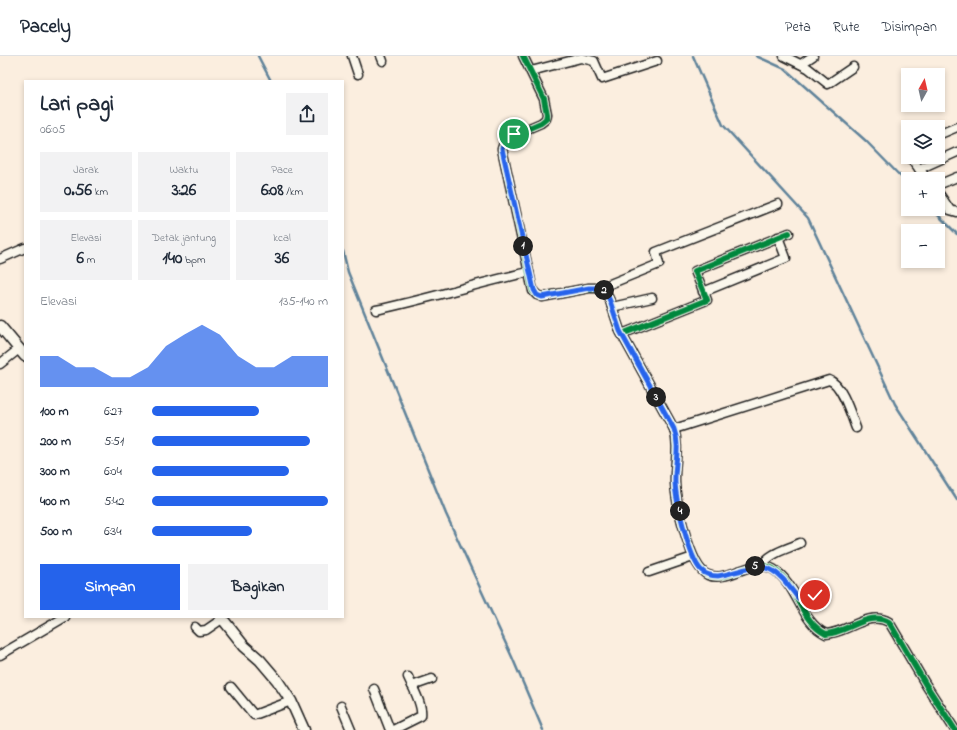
<!DOCTYPE html>
<html lang="id">
<head>
<meta charset="utf-8">
<style>
  :root { --surface:#fff; --page:#f2f2f3; --text:#1f2937; --muted:#747a83; --line:#e0e1e3; --accent:#2563eb }
  body { margin:0; font-family:"Indie Flower",sans-serif; background:var(--page); color:var(--text); height:100vh; display:flex; flex-direction:column; font-size:15px; white-space:nowrap }
  * { box-sizing:border-box; margin:0 }
  p { font-size:13px; color:var(--muted) }
  .icon { flex:none; width:22px; height:22px; fill:none; stroke:currentColor; stroke-width:2; stroke-linecap:round; stroke-linejoin:round }
  .map { position:relative; flex:1; overflow:hidden }
  .details { position:absolute; left:24px; top:24px; width:320px; height:538px; display:flex; flex-direction:column; background:var(--surface); border-radius:0px; box-shadow:0 2px 6px #0003 }
  .details>* { flex:none }
  .needle { width:26px; rotate:8deg }
  .tools { position:absolute; left:901px; top:12px; display:grid; gap:8px }
  .tools a { display:grid; place-items:center; width:44px; height:44px; border-radius:0px; background:var(--surface); box-shadow:0 2px 6px #0003; font-size:20px }
  .pin { position:absolute; display:grid; place-items:center; width:34px; height:34px; color:#fff; margin:-17px; border:2px solid #fff; border-radius:50%; box-shadow:0 1px 4px #0007 }
  .km { position:absolute; width:20px; height:20px; margin:-10px; border-radius:50%; background:#222; color:#fff; font-size:11px; line-height:20px; text-align:center }
  .round { display:grid; place-items:center; flex:none; width:42px; height:42px; border-radius:0px; background:var(--page) }
  .headline { display:flex; align-items:center; justify-content:space-between; height:68px; padding:0 16px }
  h1 { font-size:22px; font-weight:700; line-height:30px }
  .figures { display:grid; grid-template-columns:repeat(3,1fr); gap:6px; height:68px; padding:4px 16px }
  .figures div { display:grid; align-content:center; border-radius:0px; background:var(--page); text-align:center }
  .figures b { font-size:17px; font-weight:700 }
  .figures small { font-size:11px; font-weight:400 }
  .figures p { font-size:11px }
  .chart { height:112px; padding:8px 16px }
  .chart p { display:flex; justify-content:space-between }
  .chart svg { width:100%; height:72px; margin-top:4px; fill:var(--accent); opacity:.7 }
  .primary-button { display:flex; gap:8px; margin-top:auto; padding:8px 16px }
  .primary-button a { flex:1; height:46px; border-radius:0px; background:var(--accent); color:#fff; font-size:16px; font-weight:700; line-height:46px; text-align:center }
  .primary-button a+a { background:var(--page); color:var(--text) }
  ul { padding:0 16px; list-style:none; font-size:13px }
  li { display:grid; grid-template-columns:64px 48px 1fr; align-items:center; height:30px }
  li i { height:10px; border-radius:5px; background:var(--accent) }
  header { display:flex; align-items:center; gap:24px; box-sizing:border-box; height:56px; padding:0 20px; background:var(--surface); border-bottom:1px solid var(--line) }
  header strong { font-size:19px }
  nav { display:flex; gap:22px; margin-inline-start:auto; font-size:14px }
  .map>svg:first-child { display:block }
  .lines { fill:none; stroke-linecap:round; stroke-linejoin:round }
  .stream { stroke:#60839a; stroke-width:2.5 }
  .minor-casing { stroke:#1c1c1c; stroke-width:11 }
  .tertiary-casing { stroke:#1c1c1c; stroke-width:13 }
  .minor { stroke:#fbf7ec; stroke-width:8 }
  .tertiary { stroke:#fbf7ec; stroke-width:10 }
  .cycleway-casing { stroke:#fbf7ec; stroke-width:8 }
  .cycleway { stroke:#00873e; stroke-width:6 }
  .route-casing { stroke:#fff; stroke-width:8 }
  .route { stroke:#2563eb; stroke-width:5 }
</style>
</head>
<body>
<header>
<strong>Pacely</strong>
<nav><a>Peta</a><a>Rute</a><a>Disimpan</a></nav>
</header>
<div class="map">
<svg width="957" height="674" viewBox="0 0 957 674">
  <rect width="100%" height="100%" fill="#fbeedf"/>
  <filter id="ink" filterUnits="userSpaceOnUse"><feTurbulence type="fractalNoise" baseFrequency=".025" numOctaves="2"/><feDisplacementMap in="SourceGraphic" scale="8" xChannelSelector="R" yChannelSelector="G"/><feConvolveMatrix kernelMatrix="1 2 1 2 8 2 1 2 1" color-interpolation-filters="sRGB"/></filter>
  <g filter="url(#ink)">
    <g class="lines">
      <g class="stream">
        <polyline points="258,0 271,25"/>
        <polyline points="693,0 723,69 808,162 895,348 957,444"/>
        <polyline points="756,0 785,13 866,85 908,128"/>
        <polyline points="932,153 957,178"/>
        <polyline points="343,195 348,216 446,458 512,601 543,674"/>
      </g>
      <defs>
        <g id="minor">
          <polyline points="352,0 358,18"/>
          <polyline points="381,0 383,5"/>
          <path d="M523 0 544 43 547 58 546 63 541 67 506 82 502 93 533 235 537 239 542 241 589 232H600L605 234 610 245 620 275 674 373C680 392 674 408 675 427 676 446 690 512 708 519 729 527 751 501 773 513 798 528 800 566 826 578 848 577 868 554 889 566L926 629 955 674"/>
          <polyline points="784,0 808,12 828,28 853,11"/>
          <polyline points="801,8 813,0"/>
          <polyline points="531,15 581,2 594,5 602,23 657,5"/>
          <polyline points="938,79 957,71"/>
          <polyline points="910,101 927,123"/>
          <polyline points="919,113 957,96"/>
          <polyline points="938,129 957,121"/>
          <polyline points="938,136 950,154 957,156"/>
          <polyline points="0,203 25,192"/>
          <polyline points="600,232 659,208 656,196 778,148"/>
          <polyline points="703,236 786,202 778,181"/>
          <polyline points="612,251 652,242"/>
          <path d="M376 254C428 243 478 227 529 216"/>
          <polyline points="622,278 707,244 695,215 789,177"/>
          <polyline points="0,308 19,293"/>
          <path d="M674 373 829 324C842 328 851 359 856 372"/>
          <path d="M762 510C768 497 788 493 800 487"/>
          <polyline points="649,516 693,501"/>
          <polyline points="798,542 811,537 818,542"/>
          <polyline points="195,571 199,575 206,574 222,563"/>
          <polyline points="0,599 65,561"/>
          <polyline points="412,630 432,623"/>
          <polyline points="231,631 254,659 291,645"/>
          <polyline points="374,633 390,674"/>
          <polyline points="341,650 351,674"/>
          <path d="M393 674 421 660C423 649 413 632 408 621"/>
        </g>
        <g id="tertiary">
          <polyline points="0,270 25,300"/>
          <polyline points="221,561 244,590 260,604 277,624 291,645 304,674"/>
        </g>
      </defs>
      <use href="#minor" class="minor-casing"/>
      <use href="#tertiary" class="tertiary-casing"/>
      <use href="#minor" class="minor"/>
      <use href="#tertiary" class="tertiary"/>
      <defs>
        <g id="cycleway">
          <path d="M523 0 544 43 547 58 546 63 541 67 506 82 502 93 533 235 537 239 542 241 589 232H600L605 234 610 245 620 275 674 373C680 392 674 408 675 427 676 446 690 512 708 519 729 527 751 501 773 513 798 528 800 566 826 578 848 577 868 554 889 566L926 629 955 674"/>
          <polyline points="622,278 707,244 695,215 789,177"/>
        </g>
      </defs>
      <use href="#cycleway" class="cycleway-casing"/>
      <use href="#cycleway" class="cycleway"/>
    </g>
  </g>
  <g class="lines" filter="url(#ink)">
    <defs>
      <path id="route" d="M514 78 506 82 502 93 534 234 537 239 542 241 589 232H600L605 234 610 245 620 275 674 373C681 392 674 408 675 427 676 445 689 502 701 514 706 519 712 520 718 520 726 519 734 516 742 514 773 505 780 519 798 542L811 537 815 539"/>
    </defs>
    <use href="#route" class="route-casing"/>
    <use href="#route" class="route"/>
  </g>
</svg>
<div class="tools">
<a><svg class="needle" viewBox="-14 -14 28 28"><path d="M0-13l5 13h-10z" fill="#e53935"/><path d="M0 13l5-13h-10z" fill="#747a83"/></svg></a>
<a><svg class="icon" aria-label="layers" viewBox="0 0 24 24"><path d="M12 4l9 5-9 5-9-5zM3 14l9 5 9-5"/></svg></a>
<a>+</a>
<a>−</a>
</div>
<div class="pin" style="left:514px;top:78px;background:#1e9e55"><svg class="icon" aria-label="arrive" viewBox="0 0 24 24"><path d="M6 21V4h12l-3 4 3 4H6"/></svg></div>
<div class="pin" style="left:815px;top:539px;background:#d93025"><svg class="icon" aria-label="check" viewBox="0 0 24 24"><path d="M5 12l5 5 9-10"/></svg></div>
<b class="km" style="left:523px;top:190px">1</b>
<b class="km" style="left:604px;top:234px">2</b>
<b class="km" style="left:656px;top:341px">3</b>
<b class="km" style="left:680px;top:455px">4</b>
<b class="km" style="left:755px;top:510px">5</b>
<section class="details">
<div class="headline"><div><h1>Lari pagi</h1><p>06:05</p></div><a class="round"><svg class="icon" aria-label="share" viewBox="0 0 24 24"><path d="M12 15V3M7 8l5-5 5 5M5 13v7h14v-7"/></svg></a></div>
<div class="figures">
<div><p>Jarak</p><b>0.56<small> km</small></b></div>
<div><p>Waktu</p><b>3:26</b></div>
<div><p>Pace</p><b>6:08<small> /km</small></b></div>
</div>
<div class="figures">
<div><p>Elevasi</p><b>6<small> m</small></b></div>
<div><p>Detak jantung</p><b>140<small> bpm</small></b></div>
<div><p>kcal</p><b>36</b></div>
</div>
<div class="chart"><p><span>Elevasi</span>135–140 m</p>
<svg viewBox="0 0 160 44" preserveAspectRatio="none"><path d="M0 44V25L10 25L20 32L30 32L40 38L50 38L60 32L70 19L80 12L90 6L100 12L110 25L120 32L130 32L140 25L150 25L160 25V44z"/></svg>
</div>
<ul>
<li><b>100 m</b>6:27<i style="width:61%"></i></li>
<li><b>200 m</b>5:51<i style="width:90%"></i></li>
<li><b>300 m</b>6:04<i style="width:78%"></i></li>
<li><b>400 m</b>5:42<i style="width:100%"></i></li>
<li><b>500 m</b>6:34<i style="width:57%"></i></li>
</ul>
<div class="primary-button"><a>Simpan</a><a>Bagikan</a></div>
</section>
</div>
</body>
</html>
